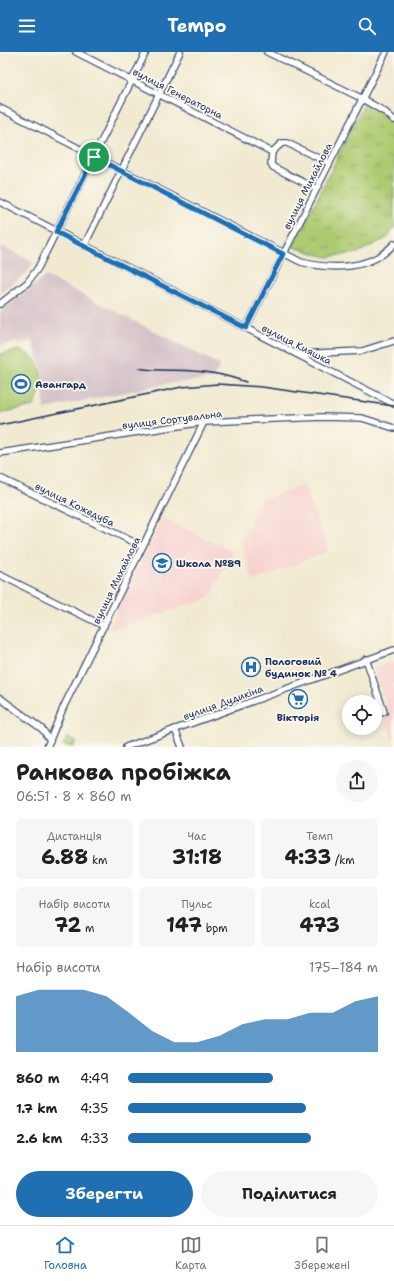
<!DOCTYPE html>
<html lang="uk">
<head>
<meta charset="utf-8">
<style>
  :root { --surface:#fff; --page:#f6f6f6; --text:#202124; --muted:#757577; --line:#e0e0e0; --accent:#1f6fb2 }
  body { margin:0; font-family:"Shantell Sans",sans-serif; background:var(--page); color:var(--text); height:100vh; display:flex; flex-direction:column; font-size:15px; white-space:nowrap }
  * { box-sizing:border-box; margin:0 }
  p { font-size:13px; color:var(--muted) }
  .icon { flex:none; width:22px; height:22px; fill:none; stroke:currentColor; stroke-width:2; stroke-linecap:round; stroke-linejoin:round }
  .map { position:relative; height:695px; overflow:hidden }
  .side { display:flex; flex-direction:column; background:var(--surface); flex:1 }
  .side>* { flex:none }
  .buttons { position:absolute; left:342px; top:643px; display:grid; gap:8px }
  .buttons a { display:grid; place-items:center; width:40px; height:40px; border-radius:50%; background:var(--surface); box-shadow:0 2px 10px #0003; font-size:20px }
  .pin { position:absolute; display:grid; place-items:center; width:34px; height:34px; color:#fff; margin:-17px; border:2px solid #fff; border-radius:50%; box-shadow:0 1px 4px #0007 }
  .round { display:grid; place-items:center; flex:none; width:42px; height:42px; border-radius:21px; background:var(--page) }
  .summary { display:flex; align-items:center; justify-content:space-between; height:68px; padding:0 16px }
  h1 { font-size:22px; font-weight:700; line-height:30px }
  .figures { display:grid; grid-template-columns:repeat(3,1fr); gap:6px; height:68px; padding:4px 16px }
  .figures div { display:grid; align-content:center; border-radius:6px; background:var(--page); text-align:center }
  .figures b { font-size:20px; font-weight:700 }
  .figures small { font-size:11px; font-weight:400 }
  .figures p { font-size:11px }
  .chart { height:112px; padding:8px 16px }
  .chart p { display:flex; justify-content:space-between }
  .chart svg { width:100%; height:72px; margin-top:4px; fill:var(--accent); opacity:.7 }
  .primary-button { display:flex; gap:8px; margin-top:auto; padding:8px 16px }
  .primary-button a { flex:1; height:46px; border-radius:24px; background:var(--accent); color:#fff; font-size:16px; font-weight:700; line-height:46px; text-align:center }
  .primary-button a+a { background:var(--page); color:var(--text) }
  ul { padding:0 16px; list-style:none; font-size:13px }
  li { display:grid; grid-template-columns:64px 48px 1fr; align-items:center; height:30px }
  li i { height:10px; border-radius:5px; background:var(--accent) }
  header { display:flex; justify-content:space-between; align-items:center; height:52px; padding:0 16px; background:var(--accent); color:#fff; font-size:18px; font-weight:700 }
  .tab-bar { display:flex; justify-content:space-around; align-items:center; height:56px; border-top:1px solid var(--line); background:var(--surface); font-size:11px; color:var(--muted) }
  .tab-bar a { display:grid; justify-items:center; gap:2px }
  .tab-bar .active { color:var(--accent) }
  .map>svg:first-child { display:block }
  .built { fill:#f7d0cf }
  .industrial { fill:#d2bec5 }
  .park { fill:url(#park-tufts); stroke:#647d68 }
  .garden { fill:#aecb72; stroke:#647d68 }
  .lines { fill:none; stroke-linecap:round; stroke-linejoin:round }
  .minor-casing { stroke:#3b4b6f; stroke-width:8 }
  .minor { stroke:#fff; stroke-width:5.5 }
  .rail { stroke:#1b2f5e; stroke-width:1.5 }
  .route-casing { stroke:#fff; stroke-width:8 }
  .route { stroke:#1f6fb2; stroke-width:5 }
  .labels { text-anchor:middle; stroke-width:3.5; stroke-linejoin:round; paint-order:stroke }
  .street-label { font-size:10px; fill:#1b2f5e; stroke:#fbf7ec }
  .poi-label { font-size:10px; font-weight:bold; fill:#1b2f5e; stroke:#fbf7ec; text-anchor:start }
</style>
</head>
<body>
<header><svg class="icon" aria-label="menu" viewBox="0 0 24 24"><path d="M4 6h16M4 12h16M4 18h16"/></svg>Tempo<svg class="icon" aria-label="search" viewBox="0 0 24 24"><circle cx="10" cy="10" r="6"/><path d="M15 15l6 6"/></svg></header>
<div class="map">
<svg width="394" height="695" viewBox="0 0 394 695">
  <defs>
    <pattern id="park-tufts" width="24" height="20" patternUnits="userSpaceOnUse"><rect width="24" height="20" fill="#aecb72"/><path d="M3 7l-1-3M5 7V3M7 7l1-3M15 17l-1-3M17 17v-4M19 17l1-3" fill="none" stroke="#8da561"/></pattern>
  </defs>
  <rect width="100%" height="100%" fill="#fbf7ec"/>
  <filter id="ink" filterUnits="userSpaceOnUse"><feTurbulence type="fractalNoise" baseFrequency=".025" numOctaves="2"/><feDisplacementMap in="SourceGraphic" scale="8" xChannelSelector="R" yChannelSelector="G"/><feConvolveMatrix kernelMatrix="1 2 1 2 8 2 1 2 1" color-interpolation-filters="sRGB"/></filter>
  <filter id="wash" filterUnits="userSpaceOnUse"><feTurbulence type="fractalNoise" baseFrequency=".012" numOctaves="4" result="noise"/><feDisplacementMap in="SourceGraphic" scale="16" xChannelSelector="R" yChannelSelector="G"/><feGaussianBlur stdDeviation="0.9" result="paint"/><feColorMatrix in="noise" values="0 0 0 0 0 0 0 0 0 0 0 0 0 0 0 0 0 1.4 0 .05"/><feComposite in="paint" operator="in"/></filter>
  <g filter="url(#wash)">
    <rect width="100%" height="100%" fill="#f1ead1"/>
    <g class="built">
      <polygon points="304,433 329,499 253,529 240,489 261,448"/>
      <polygon points="162,466 233,500 210,546 108,579"/>
      <polygon points="394,609 394,690 385,665 389,662 374,616"/>
    </g>
    <g class="industrial">
      <polygon points="0,193 33,210 28,220 0,241"/>
      <polygon points="46,224 220,313 213,327 165,332 44,357 43,321 33,289 0,293 0,260"/>
    </g>
    <g class="park">
      <polygon points="365,50 383,60 394,72 394,176 387,186 357,201 327,205 293,195"/>
      <polygon points="67,685 76,689 73,695 63,693"/>
    </g>
    <path class="garden" d="M20 298C25 301 33 304 36 309 46 323 41 340 34 354L0 361V302Z"/>
  </g>
  <g filter="url(#ink)">
    <g class="lines">
      <defs>
        <g id="minor">
          <polyline points="76,0 272,100"/>
          <polyline points="267,0 361,46 385,60 394,68"/>
          <path d="M0 56 301 210C332 218 371 218 394 192"/>
          <polyline points="315,136 273,115 271,112 272,100 282,91 287,91 329,111"/>
          <polyline points="0,150 394,352"/>
          <polyline points="84,194 180,0"/>
          <polyline points="0,252 27,231 38,216 146,0"/>
          <polyline points="246,276 386,0"/>
          <polyline points="297,302 362,299 394,289"/>
          <polyline points="0,401 204,370 323,365 362,366 394,376"/>
          <polyline points="0,426 142,494"/>
          <polyline points="0,523 104,574"/>
          <polyline points="366,607 384,660 381,661"/>
          <polyline points="0,646 42,677 50,688"/>
          <polyline points="175,677 182,695"/>
          <polyline points="47,695 64,654 204,370"/>
          <polyline points="126,695 394,598"/>
        </g>
      </defs>
      <use href="#minor" class="minor-casing"/>
      <use href="#minor" class="minor"/>
      <g class="rail">
        <path d="M138 316C157 320 175 317 194 319 212 320 229 324 246 330"/>
        <polyline points="0,373 182,335 218,332 262,335 394,354"/>
      </g>
    </g>
  </g>
  <g class="lines" filter="url(#ink)">
    <defs>
      <polygon id="route" points="94,105 283,202 246,276 56,180"/>
    </defs>
    <use href="#route" class="route-casing"/>
    <use href="#route" class="route"/>
  </g>
  <defs>
    <symbol id="stadium-ring" viewBox="-11 -11 22 22"><circle r="9.5" fill="#fbf7ec" stroke="#1f6fb2" stroke-width="1.5"/><path d="M0-5a6.5 5 0 1 0 0 10a6.5 5 0 1 0 0-10ZM-3.5-1.8h7v3.6h-7Z" fill="#1f6fb2"/></symbol>
    <symbol id="school-ring" viewBox="-11 -11 22 22"><circle r="9.5" fill="#fbf7ec" stroke="#1f6fb2" stroke-width="1.5"/><path d="M0-5L7-2L0 1L-7-2ZM-4 1L0 2.5L4 1V4Q0 6-4 4Z" fill="#1f6fb2"/></symbol>
    <symbol id="hospital-ring" viewBox="-11 -11 22 22"><circle r="9.5" fill="#fbf7ec" stroke="#1f6fb2" stroke-width="1.5"/><path d="M-5-5h3v3.5h4V-5h3V5h-3V1.5h-4V5h-3Z" fill="#1f6fb2"/></symbol>
    <symbol id="supermarket-ring" viewBox="-11 -11 22 22"><circle r="9.5" fill="#fbf7ec" stroke="#1f6fb2" stroke-width="1.5"/><path d="M-6-5.5h2.5l.6 2H6L4.5 2H-2.5L-4.4-4H-6ZM-1.5 3.2a1.3 1.3 0 1 0 .1 0ZM3 3.2a1.3 1.3 0 1 0 .1 0Z" fill="#1f6fb2"/></symbol>
  </defs>
  <g fill-rule="evenodd">
    <use href="#stadium-ring" x="10" y="321" width="22" height="22"/>
    <use href="#school-ring" x="151" y="500" width="22" height="22"/>
    <use href="#hospital-ring" x="240" y="604" width="22" height="22"/>
    <use href="#supermarket-ring" x="287" y="636" width="22" height="22"/>
  </g>
  <g class="labels">
    <g class="street-label">
      <text transform="translate(178 41) rotate(27)" y="4">вулиця Генераторна</text>
      <text transform="translate(307 134) rotate(-63)" y="4">вулиця Михайлова</text>
      <text transform="translate(297 292) rotate(27)" y="4">вулиця Кияшка</text>
      <text transform="translate(172 367) rotate(-7)" y="4">вулиця Сортувальна</text>
      <text transform="translate(75 452) rotate(26)" y="4">вулиця Кожедуба</text>
      <text transform="translate(116 528) rotate(-64)" y="4">вулиця Михайлова</text>
      <text transform="translate(223 650) rotate(-20)" y="4">вулиця Дудикіна</text>
    </g>
    <g class="poi-label">
      <text x="35" y="336">Авангард</text>
      <text x="176" y="515">Школа №89</text>
      <text x="265" y="613">Пологовий<tspan x="265" dy="12">будинок № 4</tspan></text>
      <text x="298" y="669" text-anchor="middle">Вікторія</text>
    </g>
  </g>
</svg>
<div class="buttons">
<a><svg class="icon" aria-label="locate" viewBox="0 0 24 24"><circle cx="12" cy="12" r="6"/><path d="M12 2v4M12 18v4M2 12h4M18 12h4"/></svg></a>
</div>
<div class="pin" style="left:94px;top:105px;background:#1e9e55"><svg class="icon" aria-label="arrive" viewBox="0 0 24 24"><path d="M6 21V4h12l-3 4 3 4H6"/></svg></div>
</div>
<section class="side">
<div class="summary"><div><h1>Ранкова пробіжка</h1><p>06:51 · 8 × 860 m</p></div><a class="round"><svg class="icon" aria-label="share" viewBox="0 0 24 24"><path d="M12 15V3M7 8l5-5 5 5M5 13v7h14v-7"/></svg></a></div>
<div class="figures">
<div><p>Дистанція</p><b>6.88<small> km</small></b></div>
<div><p>Час</p><b>31:18</b></div>
<div><p>Темп</p><b>4:33<small> /km</small></b></div>
</div>
<div class="figures">
<div><p>Набір висоти</p><b>72<small> m</small></b></div>
<div><p>Пульс</p><b>147<small> bpm</small></b></div>
<div><p>kcal</p><b>473</b></div>
</div>
<div class="chart"><p><span>Набір висоти</span>175–184 m</p>
<svg viewBox="0 0 160 44" preserveAspectRatio="none"><path d="M0 44V10L10 6L20 6L30 6L40 10L50 20L60 31L70 38L80 38L90 34L100 27L110 24L120 24L130 20L140 20L150 13L160 10V44z"/></svg>
</div>
<ul>
<li><b>860 m</b>4:49<i style="width:58%"></i></li>
<li><b>1.7 km</b>4:35<i style="width:71%"></i></li>
<li><b>2.6 km</b>4:33<i style="width:73%"></i></li>
</ul>
<div class="primary-button"><a>Зберегти</a><a>Поділитися</a></div>
</section>
<nav class="tab-bar">
<a class="active"><svg class="icon" aria-label="home" viewBox="0 0 24 24"><path d="M3 11l9-7 9 7M6 9v11h12V9"/></svg>Головна</a>
<a><svg class="icon" aria-label="map" viewBox="0 0 24 24"><path d="M3 6l6-2 6 2 6-2v14l-6 2-6-2-6 2zM9 4v14M15 6v14"/></svg>Карта</a>
<a><svg class="icon" aria-label="saved" viewBox="0 0 24 24"><path d="M7 4h10v16l-5-4-5 4z"/></svg>Збережені</a>
</nav>
</body>
</html>
